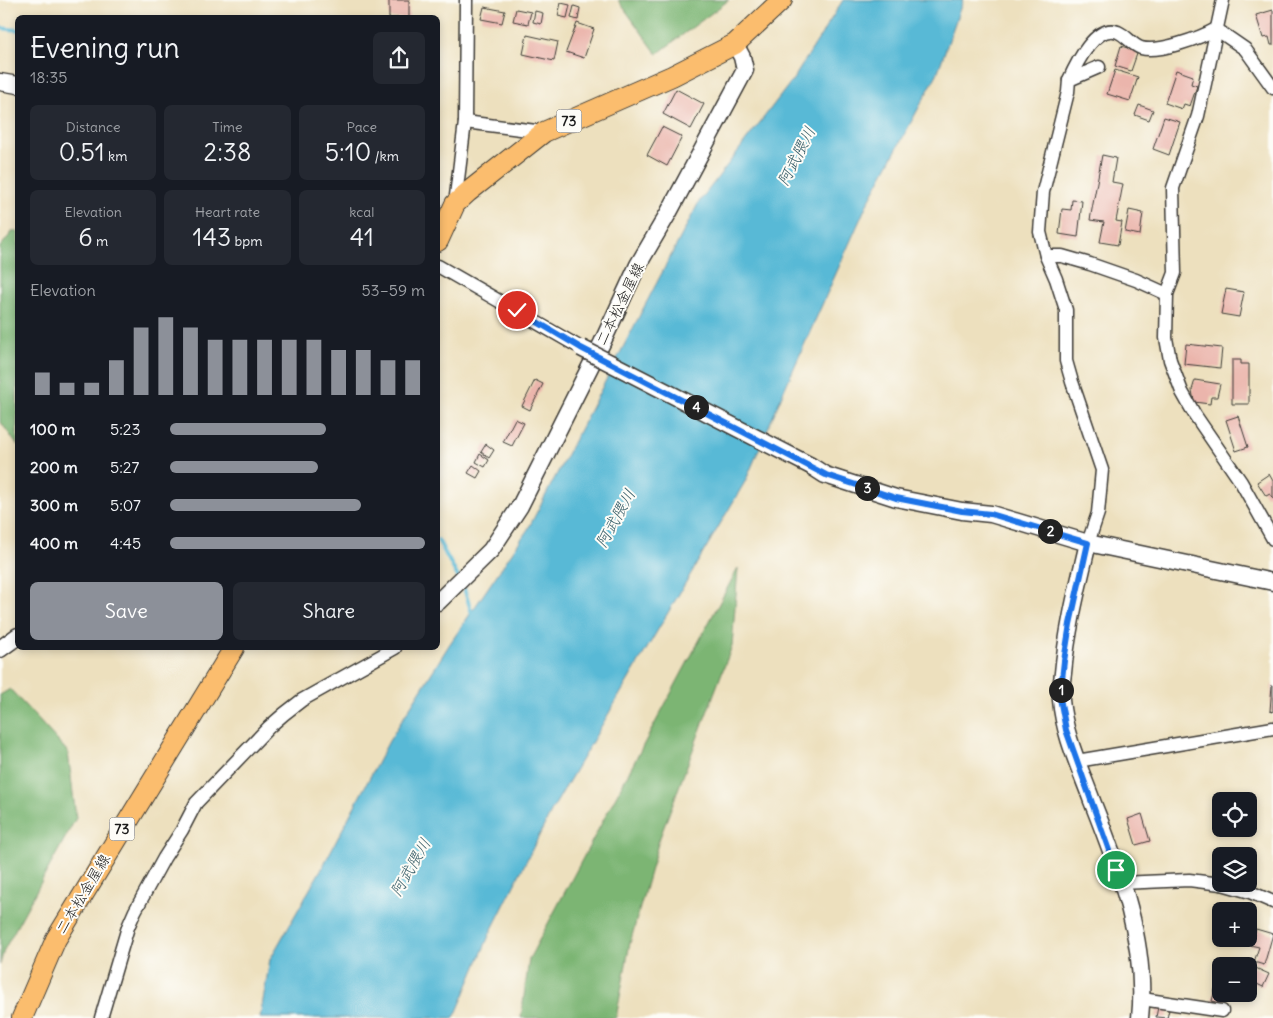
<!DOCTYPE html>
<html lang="en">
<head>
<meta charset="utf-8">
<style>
  :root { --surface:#171b24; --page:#242831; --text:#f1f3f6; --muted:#9ea1a6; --accent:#8c9099 }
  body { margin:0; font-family:Delius,"Klee One",sans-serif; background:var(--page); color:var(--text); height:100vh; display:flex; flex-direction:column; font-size:19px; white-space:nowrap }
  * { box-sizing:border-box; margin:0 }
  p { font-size:16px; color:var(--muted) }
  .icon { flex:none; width:28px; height:28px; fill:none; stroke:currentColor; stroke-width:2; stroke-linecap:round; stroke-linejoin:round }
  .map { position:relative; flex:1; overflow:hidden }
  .side { position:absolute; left:15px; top:15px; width:425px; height:635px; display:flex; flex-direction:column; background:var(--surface); border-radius:8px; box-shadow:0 2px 8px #0003 }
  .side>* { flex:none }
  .buttons { position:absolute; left:1212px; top:792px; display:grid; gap:10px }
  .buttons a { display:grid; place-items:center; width:45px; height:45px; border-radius:8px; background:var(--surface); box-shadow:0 2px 8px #0003; font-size:25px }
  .pin { position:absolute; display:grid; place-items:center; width:42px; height:42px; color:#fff; margin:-21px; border:2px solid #fff; border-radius:50%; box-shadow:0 1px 5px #0007 }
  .km { position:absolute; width:25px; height:25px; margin:-12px; border-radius:50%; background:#222; color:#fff; font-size:14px; line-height:25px; text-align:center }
  .round { display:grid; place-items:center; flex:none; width:52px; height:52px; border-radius:8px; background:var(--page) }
  .overview { display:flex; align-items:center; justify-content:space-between; height:85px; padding:0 15px }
  h1 { font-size:28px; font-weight:600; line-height:38px }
  .metrics { display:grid; grid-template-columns:repeat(3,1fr); gap:8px; height:85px; padding:5px 15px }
  .metrics div { display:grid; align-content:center; border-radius:8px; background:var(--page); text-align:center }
  .metrics b { font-size:25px; font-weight:600 }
  .metrics small { font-size:14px; font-weight:400 }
  .metrics p { font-size:14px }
  .chart { height:140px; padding:10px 15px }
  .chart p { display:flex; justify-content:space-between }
  .chart svg { width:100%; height:90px; margin-top:5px; stroke:var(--accent); stroke-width:6 }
  .button { display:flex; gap:10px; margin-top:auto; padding:10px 15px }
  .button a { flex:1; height:58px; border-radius:8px; background:var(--accent); color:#fff; font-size:20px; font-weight:600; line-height:58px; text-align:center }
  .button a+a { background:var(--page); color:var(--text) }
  ul { padding:0 15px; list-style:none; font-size:16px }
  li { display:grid; grid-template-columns:80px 60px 1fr; align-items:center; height:38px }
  li i { height:12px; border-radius:6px; background:var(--accent) }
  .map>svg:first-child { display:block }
  .forest { fill:#7cb573; stroke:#4c6848 }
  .water { fill:#58b9d6; stroke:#3a6a79 }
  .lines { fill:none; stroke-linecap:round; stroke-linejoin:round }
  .stream { stroke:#58b9d6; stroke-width:4 }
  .building { fill:#ebb5ac }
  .minor-casing { stroke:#3b3934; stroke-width:15 }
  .tertiary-casing { stroke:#3b3934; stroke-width:19 }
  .primary-casing { stroke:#3b3934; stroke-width:22 }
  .minor { stroke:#fff; stroke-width:12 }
  .tertiary { stroke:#fff; stroke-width:16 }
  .primary { stroke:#fbbd6e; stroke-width:20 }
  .tertiary-bridge-casing { stroke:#3b3934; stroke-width:19; stroke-linecap:butt }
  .tertiary-bridge { stroke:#fff; stroke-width:16 }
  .route-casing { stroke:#fff; stroke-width:10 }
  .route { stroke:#1a73e8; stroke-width:6 }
  .labels { text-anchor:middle; stroke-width:4; stroke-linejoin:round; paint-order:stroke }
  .shield { fill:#fdfcf7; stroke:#605f5e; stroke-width:1 }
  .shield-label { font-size:14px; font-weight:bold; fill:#1c1c1c }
  .street-label { font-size:15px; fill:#1c1c1c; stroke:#fdfcf7 }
  .water-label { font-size:16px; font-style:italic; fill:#345b66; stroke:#fdfcf7 }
</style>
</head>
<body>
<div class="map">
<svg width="1273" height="1018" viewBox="0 0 1273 1018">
  <rect width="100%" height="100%" fill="#fdfcf7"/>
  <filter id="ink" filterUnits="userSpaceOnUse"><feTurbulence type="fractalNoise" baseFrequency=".02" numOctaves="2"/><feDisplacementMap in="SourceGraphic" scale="10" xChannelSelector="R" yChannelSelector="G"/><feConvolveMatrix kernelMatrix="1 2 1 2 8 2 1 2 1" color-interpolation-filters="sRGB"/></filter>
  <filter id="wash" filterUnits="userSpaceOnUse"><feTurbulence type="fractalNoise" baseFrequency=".0096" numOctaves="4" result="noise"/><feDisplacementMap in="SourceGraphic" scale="20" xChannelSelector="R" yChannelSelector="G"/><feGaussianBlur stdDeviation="1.12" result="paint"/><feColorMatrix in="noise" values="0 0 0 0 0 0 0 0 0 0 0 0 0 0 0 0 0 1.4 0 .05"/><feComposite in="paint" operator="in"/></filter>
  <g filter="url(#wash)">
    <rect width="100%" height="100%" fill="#ede0be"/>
    <g class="forest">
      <polygon points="618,0 729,0 657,54"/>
      <polygon points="13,231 18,231 17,445 0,421 0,247"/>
      <polygon points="738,568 732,646 659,840 630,943 616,1018 521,1018 529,959"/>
      <polygon points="10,689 68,752 76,818 4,950 0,965 0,695"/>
    </g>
    <polygon class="water" points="843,0 963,0 937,74 867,204 785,388 746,480 552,810 491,931 456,1014 453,1018 260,1018 270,959 323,866 389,741 449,645 528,529 699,202 794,78"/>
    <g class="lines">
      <g class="stream">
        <polyline points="0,28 18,30"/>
        <polyline points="438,540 458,577"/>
        <polyline points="463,585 473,617"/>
      </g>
    </g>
    <g id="blocks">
      <g class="building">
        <rect x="389" y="0" width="20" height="18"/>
        <polygon points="561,3 570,5 567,18 558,16"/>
        <polygon points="574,6 580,8 578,20 571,18"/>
        <polygon points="484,7 505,11 502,23 481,19"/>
        <polygon points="516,9 531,12 528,24 513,21"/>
        <polygon points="1273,10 1273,45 1271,45 1269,37 1263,38 1256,15"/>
        <polygon points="535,11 543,13 541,24 533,22"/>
        <polygon points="577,23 594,29 584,58 566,52"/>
        <polygon points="527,35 558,42 554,61 523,54"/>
        <polygon points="1121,46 1138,51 1131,71 1115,66"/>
        <polygon points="1115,70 1138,77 1130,101 1107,94"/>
        <polygon points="1176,70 1193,76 1191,84 1197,86 1190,106 1184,104 1182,109 1165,103"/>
        <polygon points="676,89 704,104 691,129 663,114"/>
        <polygon points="1139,105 1153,110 1149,120 1135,115"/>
        <polygon points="1164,117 1180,122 1169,155 1153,149"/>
        <polygon points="662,127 682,137 667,166 647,155"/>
        <polygon points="1102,155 1116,158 1112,182 1123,184 1116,221 1122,222 1118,245 1100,242 1104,222 1090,220"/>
        <polygon points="1072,200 1082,201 1078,237 1059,234 1062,209 1071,210"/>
        <polygon points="1129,210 1143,213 1140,235 1125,232"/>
        <polygon points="1226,289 1244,292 1239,317 1221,314"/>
        <polygon points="1186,344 1222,348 1220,368 1184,364"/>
        <polygon points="1232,360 1241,360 1241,364 1249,364 1249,404 1232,404"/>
        <polygon points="535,380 543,384 530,410 522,406"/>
        <polygon points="1195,380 1220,384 1217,397 1211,397 1210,404 1194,402 1192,390"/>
        <polygon points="1238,416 1248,447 1236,451 1226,420"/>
        <polygon points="515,419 524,423 512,446 503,442"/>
        <polygon points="486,444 494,450 489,458 481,452"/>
        <polygon points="480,454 489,460 485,467 476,462"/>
        <polygon points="473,465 481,471 477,478 468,473"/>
        <polygon points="1269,474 1273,481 1273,499 1270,494 1266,496 1257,482"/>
        <polygon points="1272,685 1273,685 1273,712 1270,711"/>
        <polygon points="1142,814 1150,841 1136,845 1128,819"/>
        <polygon points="1256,929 1273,934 1264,965 1254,962 1259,947 1250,945"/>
        <polygon points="1240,961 1269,974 1263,987 1249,980 1249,966 1237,966"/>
        <polygon points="1217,982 1221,983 1221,994 1227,994 1224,1004 1212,1001"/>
        <polygon points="1158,1007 1169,1010 1167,1018 1156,1017"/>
      </g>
    </g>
  </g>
  <g filter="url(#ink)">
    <use href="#blocks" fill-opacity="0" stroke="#3b3934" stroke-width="1"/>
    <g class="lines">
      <defs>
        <g id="minor">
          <polyline points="1223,0 1198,116 1173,188 1175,273 1167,294 1166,338 1170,360 1182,392 1195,415 1241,482 1273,539"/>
          <path d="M1069 80C1076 64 1096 23 1118 32 1127 36 1132 45 1141 48 1159 53 1200 38 1216 29L1245 49 1273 88"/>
          <polyline points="465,122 544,132"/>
          <polyline points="455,204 465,122 466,0"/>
          <polyline points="1046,256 1062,256 1090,264 1136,280 1167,294"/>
          <polyline points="438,266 581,348"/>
          <polyline points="1088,543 1098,513 1102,470 1072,382 1066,361 1066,310 1056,279 1046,256 1040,232 1043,192 1068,92 1069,80 1099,67"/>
          <polyline points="1077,761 1273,728"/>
          <polyline points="1121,883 1189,880 1221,884"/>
          <polyline points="1222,884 1250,892 1273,902"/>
          <polyline points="1142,999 1222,1011"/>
          <polyline points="101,1018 128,927 135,911 164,858 182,830 196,803 269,727 284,714 302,700 395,648"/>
        </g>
        <g id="tertiary">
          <polyline points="0,82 18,85"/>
          <polyline points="811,466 825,475 896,498 962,511 991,514 1088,543 1273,582"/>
          <path d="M1088 543C1078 586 1067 629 1063 673 1062 682 1060 691 1061 700 1064 735 1080 768 1092 801 1119 869 1148 944 1140 1018"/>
          <polyline points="438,602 491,550 520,506 602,343 638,265 669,212 745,70 742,57 735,44"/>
          <polyline points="0,649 18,636"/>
        </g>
        <g id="primary">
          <polyline points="438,241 455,204 468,192 544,132 672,76 735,44 782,0"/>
          <polyline points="22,1018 56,939 234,648"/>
        </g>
      </defs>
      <use href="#minor" class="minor-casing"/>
      <use href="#tertiary" class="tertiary-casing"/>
      <use href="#primary" class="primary-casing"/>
      <use href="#minor" class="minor"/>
      <use href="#tertiary" class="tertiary"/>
      <use href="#primary" class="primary"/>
      <defs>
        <polyline id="tertiary-bridge" points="581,348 811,466"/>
      </defs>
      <use href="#tertiary-bridge" class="tertiary-bridge-casing"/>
      <use href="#tertiary-bridge" class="tertiary-bridge"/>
    </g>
  </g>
  <g class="lines" filter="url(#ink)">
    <defs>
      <polyline id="route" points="517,310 581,348 826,475 896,498 962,511 991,514 1088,543 1070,624 1064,661 1060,698 1066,730 1116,870"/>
    </defs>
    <use href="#route" class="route-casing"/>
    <use href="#route" class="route"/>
  </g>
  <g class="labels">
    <g class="shield">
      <rect x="556.5" y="109.5" width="25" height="23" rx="4"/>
      <rect x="109.5" y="817.5" width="25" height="23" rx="4"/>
    </g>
    <g class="shield-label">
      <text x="569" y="126">73</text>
      <text x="122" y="834">73</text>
    </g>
    <g class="street-label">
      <text transform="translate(620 304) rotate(-64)" y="5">二本松金屋線</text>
      <text transform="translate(83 894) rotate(-59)" y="5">二本松金屋線</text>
    </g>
    <g class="water-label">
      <text transform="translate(796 156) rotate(-63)" y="6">阿武隈川</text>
      <text transform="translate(615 518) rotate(-61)" y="6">阿武隈川</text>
      <text transform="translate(410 867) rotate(-60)" y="6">阿武隈川</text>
    </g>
  </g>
</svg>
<div class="buttons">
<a><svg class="icon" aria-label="locate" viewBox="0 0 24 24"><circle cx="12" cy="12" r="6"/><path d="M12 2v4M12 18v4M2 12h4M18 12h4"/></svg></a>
<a><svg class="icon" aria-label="layers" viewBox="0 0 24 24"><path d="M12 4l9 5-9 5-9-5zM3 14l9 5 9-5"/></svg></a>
<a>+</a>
<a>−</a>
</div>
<div class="pin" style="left:1116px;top:870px;background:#1e9e55"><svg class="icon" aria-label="arrive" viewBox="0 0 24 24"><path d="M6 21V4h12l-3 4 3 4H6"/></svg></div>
<div class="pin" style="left:517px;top:310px;background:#d93025"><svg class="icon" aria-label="check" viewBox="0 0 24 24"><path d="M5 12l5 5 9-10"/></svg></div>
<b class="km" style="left:1061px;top:690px">1</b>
<b class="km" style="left:1050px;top:531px">2</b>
<b class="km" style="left:867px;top:488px">3</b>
<b class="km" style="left:696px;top:407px">4</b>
<section class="side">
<div class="overview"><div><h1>Evening run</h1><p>18:35</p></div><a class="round"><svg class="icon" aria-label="share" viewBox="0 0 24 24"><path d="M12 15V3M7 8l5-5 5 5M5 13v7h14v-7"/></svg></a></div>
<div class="metrics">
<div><p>Distance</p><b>0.51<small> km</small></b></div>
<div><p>Time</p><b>2:38</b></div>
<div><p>Pace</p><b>5:10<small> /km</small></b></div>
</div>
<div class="metrics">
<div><p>Elevation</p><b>6<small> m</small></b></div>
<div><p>Heart rate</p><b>143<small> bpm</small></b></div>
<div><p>kcal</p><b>41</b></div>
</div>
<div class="chart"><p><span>Elevation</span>53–59 m</p>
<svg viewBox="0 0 160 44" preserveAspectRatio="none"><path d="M5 44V33M15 44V38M25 44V38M35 44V27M45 44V11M55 44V6M65 44V11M75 44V17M85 44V17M95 44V17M105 44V17M115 44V17M125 44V22M135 44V22M145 44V27M155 44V27"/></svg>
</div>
<ul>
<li><b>100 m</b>5:23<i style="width:61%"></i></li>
<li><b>200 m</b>5:27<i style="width:58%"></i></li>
<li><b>300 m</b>5:07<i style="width:75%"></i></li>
<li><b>400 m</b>4:45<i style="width:100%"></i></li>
</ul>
<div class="button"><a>Save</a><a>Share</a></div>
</section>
</div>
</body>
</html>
